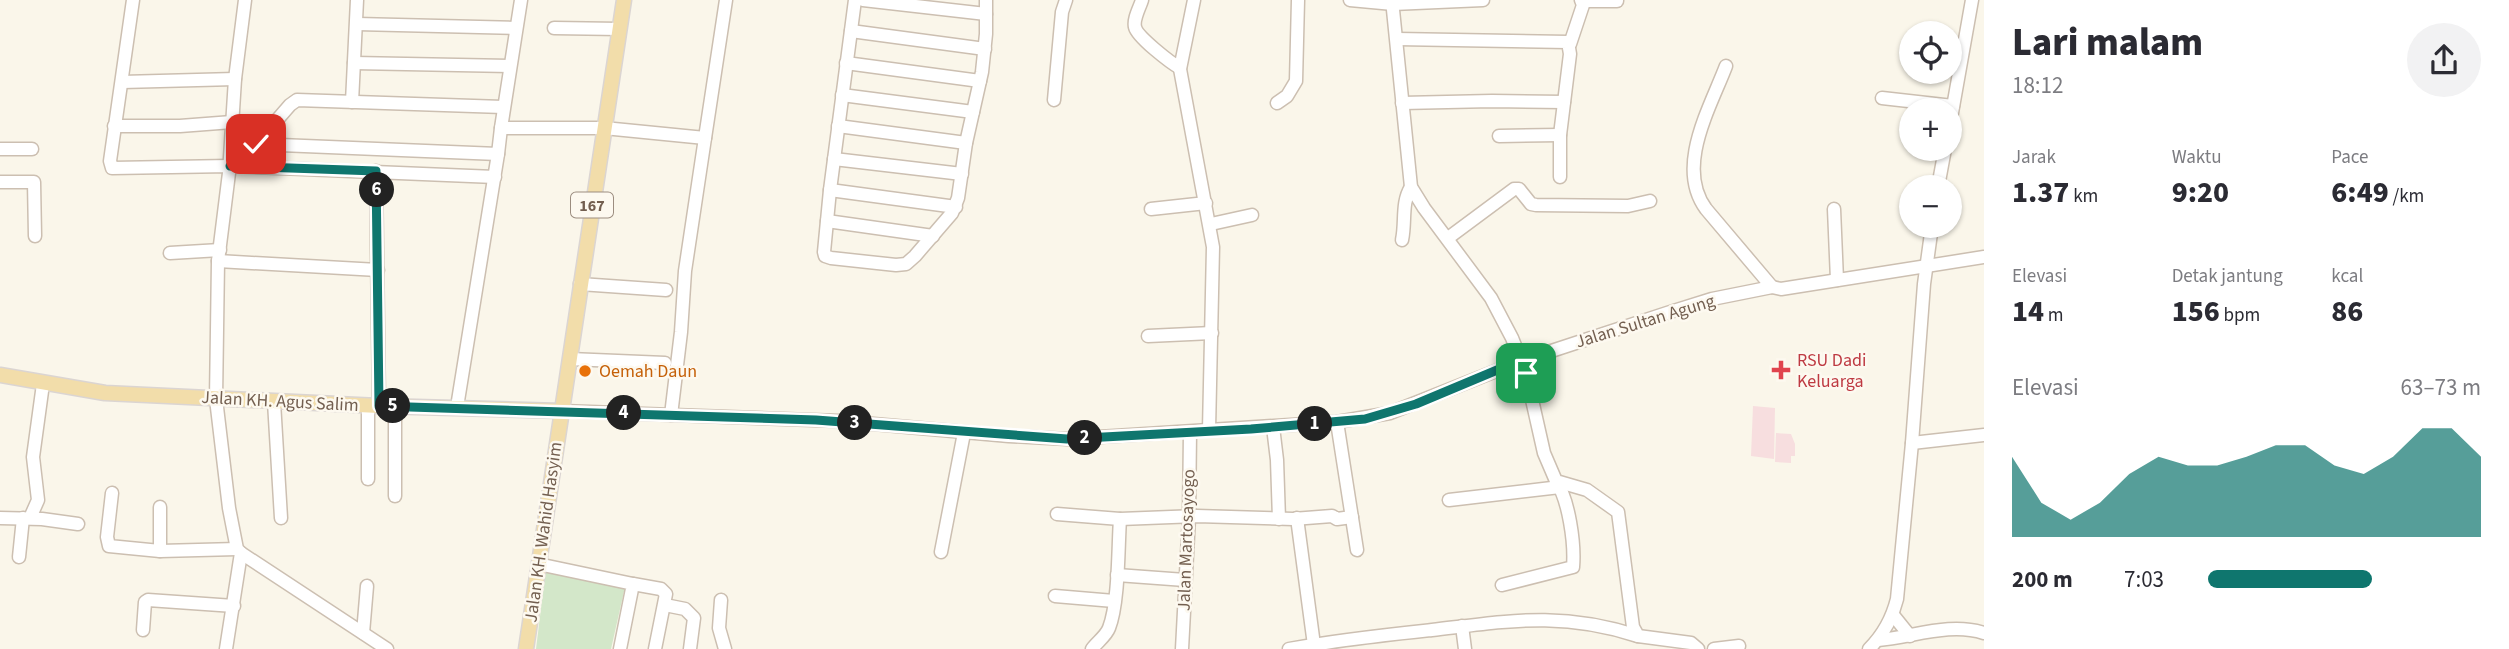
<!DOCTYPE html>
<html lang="id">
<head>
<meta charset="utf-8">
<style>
  :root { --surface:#fff; --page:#f2f2f3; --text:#2b2b33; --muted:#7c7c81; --accent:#0f766e }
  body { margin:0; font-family:"Source Sans 3",sans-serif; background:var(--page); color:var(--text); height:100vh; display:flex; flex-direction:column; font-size:26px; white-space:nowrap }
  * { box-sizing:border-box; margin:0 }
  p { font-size:23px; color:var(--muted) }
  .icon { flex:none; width:38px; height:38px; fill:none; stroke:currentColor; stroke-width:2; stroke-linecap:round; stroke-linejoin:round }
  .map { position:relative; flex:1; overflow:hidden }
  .drawer { display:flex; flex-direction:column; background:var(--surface); width:525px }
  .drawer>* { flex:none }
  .buttons { position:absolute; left:1899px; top:21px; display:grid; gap:14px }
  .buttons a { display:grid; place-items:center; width:63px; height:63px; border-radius:50%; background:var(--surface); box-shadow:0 2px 5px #0004; font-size:35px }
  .pin { position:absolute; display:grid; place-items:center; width:60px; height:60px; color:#fff; margin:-30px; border-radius:14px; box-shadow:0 4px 10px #0006 }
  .km { position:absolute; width:35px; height:35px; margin:-18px; border-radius:50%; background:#222; color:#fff; font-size:19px; line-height:35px; text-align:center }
  .round { display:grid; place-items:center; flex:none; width:74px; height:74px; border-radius:37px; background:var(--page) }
  .overview { display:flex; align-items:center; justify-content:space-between; height:119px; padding:0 28px }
  h1 { font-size:38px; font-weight:800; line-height:52px }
  .figures { display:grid; grid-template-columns:repeat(3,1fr); gap:10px; height:119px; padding:7px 28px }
  .figures div { display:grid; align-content:center }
  .figures b { font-size:30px; font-weight:800 }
  .figures small { font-size:19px; font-weight:400 }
  .figures p { font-size:19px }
  .chart { height:196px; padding:14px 28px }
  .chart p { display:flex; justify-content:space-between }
  .chart svg { width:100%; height:126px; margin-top:7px; fill:var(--accent); opacity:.7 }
  ul { padding:0 28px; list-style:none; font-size:23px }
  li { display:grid; grid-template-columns:112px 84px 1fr; align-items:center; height:52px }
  li i { height:18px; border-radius:9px; background:var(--accent) }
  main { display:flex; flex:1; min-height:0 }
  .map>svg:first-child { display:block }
  .medical { fill:#f7dedf }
  .green { fill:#d3e7c9 }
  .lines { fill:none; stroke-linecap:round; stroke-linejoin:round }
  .minor-casing { stroke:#ccbfb1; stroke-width:15 }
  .major-casing { stroke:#dbd5d2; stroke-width:17 }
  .minor { stroke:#fff; stroke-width:12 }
  .major { stroke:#f2ddaa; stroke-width:14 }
  .route-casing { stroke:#fff; stroke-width:14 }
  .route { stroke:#0f766e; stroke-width:9 }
  .health-dot { fill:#e0444e; stroke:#fdf9f0; stroke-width:2.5 }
  .food-dot { fill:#e8710a; stroke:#fdf9f0; stroke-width:2.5 }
  .labels { text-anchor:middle; stroke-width:5; stroke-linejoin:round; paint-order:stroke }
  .shield { fill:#fdf9f0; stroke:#9c8d80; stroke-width:2 }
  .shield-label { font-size:16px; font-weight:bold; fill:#735f50 }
  .street-label { font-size:18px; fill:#735f50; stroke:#fdf9f0 }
  .health-label { font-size:18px; fill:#be3a42; stroke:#fdf9f0; text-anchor:start }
  .food-label { font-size:18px; fill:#c56008; stroke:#fdf9f0; text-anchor:start }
</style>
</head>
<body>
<main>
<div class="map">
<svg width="1984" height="649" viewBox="0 0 1984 649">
  <rect width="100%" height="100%" fill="#faf6ea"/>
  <g class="medical">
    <polygon points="1753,406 1775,408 1774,459 1751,456"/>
    <polygon points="1776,433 1791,434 1795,444 1795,456 1791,456 1791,463 1775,462"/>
  </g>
  <polygon class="green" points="546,568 625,587 611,649 536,649"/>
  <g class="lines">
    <defs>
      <g id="minor">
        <polyline points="133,0 110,161 112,168 230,166 495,177"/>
        <polyline points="521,0 501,128 604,128 705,138 726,0"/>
        <polyline points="855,0 830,190 824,252 825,256 831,258 896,265 906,264 915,256 952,213 958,198 966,143 982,72 986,34 986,0"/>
        <polyline points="863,0 986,14"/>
        <path d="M1142 0C1140 7 1133 19 1135 27 1137 37 1171 63 1180 68"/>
        <polyline points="1194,0 1180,69 1213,247 1209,430"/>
        <polyline points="1350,0 1393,4 1483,0"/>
        <polyline points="1392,0 1411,187 1424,208 1491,298 1512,338 1526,373 1544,453 1556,481 1587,490 1618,512 1633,627 1638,636 1691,643 1698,649"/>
        <polyline points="1583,1 1617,1"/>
        <polyline points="357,24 516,28"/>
        <polyline points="554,28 620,29"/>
        <polyline points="851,31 985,49"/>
        <polyline points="1397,39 1568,42 1570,54 1560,135 1560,177"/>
        <polyline points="1570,44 1583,5 1581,0"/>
        <polyline points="354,63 510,66"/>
        <polyline points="846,63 980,81"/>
        <path d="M1726 66C1710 108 1675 167 1706 209L1772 287"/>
        <polyline points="122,82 235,79"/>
        <polyline points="842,95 973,112"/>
        <polyline points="1882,98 1953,106"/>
        <polyline points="1054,100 1062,12 1066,0"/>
        <polyline points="352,102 357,0"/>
        <polyline points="1277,103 1287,96 1296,81 1298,0"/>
        <polyline points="1402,103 1492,101 1564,102"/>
        <polyline points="1950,124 1972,0"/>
        <polyline points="114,126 180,126 232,122"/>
        <polyline points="838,126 966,143"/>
        <polyline points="1499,136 1560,135"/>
        <polyline points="256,144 498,154 501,128"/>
        <polyline points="0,149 32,149"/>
        <polyline points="834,159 962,174"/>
        <polyline points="230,166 256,144 290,105 297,100 503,107"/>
        <polyline points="376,171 379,406"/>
        <polyline points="0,182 34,182 35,236"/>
        <polyline points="1938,187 1945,149"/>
        <polyline points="830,190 956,207"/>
        <polyline points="1151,209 1206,203"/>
        <polyline points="1834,209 1837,280"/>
        <polyline points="827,221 933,236"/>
        <polyline points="1211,224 1252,215"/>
        <polyline points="1448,238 1514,189 1519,189 1531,204 1536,205 1628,206 1650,201"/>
        <path d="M1402 240C1406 222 1401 203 1411 187"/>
        <polyline points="170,253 220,250"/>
        <polyline points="218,261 378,270"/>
        <polyline points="580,284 666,290"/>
        <polyline points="1148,336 1212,333"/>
        <polyline points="570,359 665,363"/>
        <polyline points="274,402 281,518"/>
        <polyline points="368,405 368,479"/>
        <polyline points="457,407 498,154"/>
        <polyline points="562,411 840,421 1009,436 1067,439 1337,422 1390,413 1521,361 1667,313 1712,299 1772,287 1781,289 1984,257"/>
        <polyline points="671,415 681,332 685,271 705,138"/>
        <polyline points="1337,422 1357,550"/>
        <polyline points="1273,427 1277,460 1279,519"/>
        <polyline points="1912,443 1984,435"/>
        <polyline points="112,493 107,537 109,546 160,551 237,549"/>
        <polyline points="395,496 395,406"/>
        <polyline points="1449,500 1560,487"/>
        <polyline points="160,507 160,551"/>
        <polyline points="1057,514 1120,519 1197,516 1293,519 1332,516 1337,519 1352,517"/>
        <polyline points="0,518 42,519 78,524"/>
        <polyline points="30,518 38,500 33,457 43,384"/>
        <polyline points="1297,518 1314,645"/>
        <polyline points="941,552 964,433"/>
        <polyline points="241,553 387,649"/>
        <polyline points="19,557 23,518"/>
        <polyline points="538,564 633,584 620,649"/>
        <polyline points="1117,575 1185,580"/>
        <polyline points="633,584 661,589 666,594 655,649"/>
        <path d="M1502 585 1573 567C1575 544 1569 500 1556 481"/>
        <polyline points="1055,596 1114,601"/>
        <polyline points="721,600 719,628 725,649"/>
        <polyline points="665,605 685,609 694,618 690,649"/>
        <polyline points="1893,615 1910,636"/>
        <polyline points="1462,626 1465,649"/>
        <polyline points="143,630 145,602 148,600 234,606"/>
        <polyline points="363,633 367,586"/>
        <path d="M1878 640C1913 637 1950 622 1984 633"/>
        <polyline points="226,649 241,553 237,549 229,508 216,399 218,261 229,173 235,79 245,0"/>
        <path d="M1092 649C1097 642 1106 636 1109 628 1119 603 1118 547 1120 519"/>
        <polyline points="1182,649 1189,517 1190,432"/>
        <path d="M1289 649C1337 640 1385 635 1432 630 1510 621 1561 611 1638 636"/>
        <polyline points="1714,649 1739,646"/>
        <path d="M1869 649C1883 635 1892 619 1897 599L1912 443 1924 284 1932 226"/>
      </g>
      <g id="major">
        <polyline points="0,375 105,393 379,406 562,411"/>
        <polyline points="526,649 624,0"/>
      </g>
    </defs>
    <use href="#minor" class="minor-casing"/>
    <use href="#major" class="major-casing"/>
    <use href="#minor" class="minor"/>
    <use href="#major" class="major"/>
  </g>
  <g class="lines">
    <defs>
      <polyline id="route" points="256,144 230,166 376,171 379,406 816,420 1067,439 1251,429 1365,419 1416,404 1521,360 1526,373"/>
    </defs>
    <use href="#route" class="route-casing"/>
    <use href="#route" class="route"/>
  </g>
  <path class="health-dot" d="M1777.5 359.5h7v7h7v7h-7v7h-7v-7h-7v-7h7z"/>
  <circle class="food-dot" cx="585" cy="371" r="7"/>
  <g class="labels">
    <rect class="shield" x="571" y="192.5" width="42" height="25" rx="5"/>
    <g class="shield-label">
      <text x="592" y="211">167</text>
    </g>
    <g class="street-label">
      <text transform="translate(1645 321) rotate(-17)" y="6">Jalan Sultan Agung</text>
      <text transform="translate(280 401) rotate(3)" y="6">Jalan KH. Agus Salim</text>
      <text transform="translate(543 532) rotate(-82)" y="6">Jalan KH. Wahid Hasyim</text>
      <text transform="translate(1186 540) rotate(-88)" y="6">Jalan Martosayogo</text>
    </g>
    <g class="health-label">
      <text x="1797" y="366">RSU Dadi<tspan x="1797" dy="21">Keluarga</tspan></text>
    </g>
    <g class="food-label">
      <text x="599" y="377">Oemah Daun</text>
    </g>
  </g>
</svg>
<div class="buttons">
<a><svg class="icon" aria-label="locate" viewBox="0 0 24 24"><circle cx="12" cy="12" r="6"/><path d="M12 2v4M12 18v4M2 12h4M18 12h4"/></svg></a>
<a>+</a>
<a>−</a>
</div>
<div class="pin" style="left:1526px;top:373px;background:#1e9e55"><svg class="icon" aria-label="arrive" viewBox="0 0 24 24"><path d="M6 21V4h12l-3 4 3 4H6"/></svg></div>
<div class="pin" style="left:256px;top:144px;background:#d93025"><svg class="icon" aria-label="check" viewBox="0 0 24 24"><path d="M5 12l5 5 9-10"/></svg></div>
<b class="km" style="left:1315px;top:424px">1</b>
<b class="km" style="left:1085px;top:438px">2</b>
<b class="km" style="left:855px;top:423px">3</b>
<b class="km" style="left:624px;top:413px">4</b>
<b class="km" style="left:393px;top:406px">5</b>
<b class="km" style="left:377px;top:190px">6</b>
</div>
<section class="drawer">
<div class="overview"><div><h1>Lari malam</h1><p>18:12</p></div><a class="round"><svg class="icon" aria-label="share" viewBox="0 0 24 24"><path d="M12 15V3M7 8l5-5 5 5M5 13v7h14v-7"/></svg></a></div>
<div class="figures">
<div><p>Jarak</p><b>1.37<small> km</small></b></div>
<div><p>Waktu</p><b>9:20</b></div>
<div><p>Pace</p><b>6:49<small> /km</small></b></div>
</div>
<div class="figures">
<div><p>Elevasi</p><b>14<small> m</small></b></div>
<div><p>Detak jantung</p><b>156<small> bpm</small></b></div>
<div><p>kcal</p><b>86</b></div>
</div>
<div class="chart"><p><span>Elevasi</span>63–73 m</p>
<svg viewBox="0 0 160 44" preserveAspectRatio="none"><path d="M0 44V16L10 32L20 38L30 32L40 22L50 16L60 19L70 19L80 16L90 12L100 12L110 19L120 22L130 16L140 6L150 6L160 16V44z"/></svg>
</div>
<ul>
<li><b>200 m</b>7:03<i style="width:60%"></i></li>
</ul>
</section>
</main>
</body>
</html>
